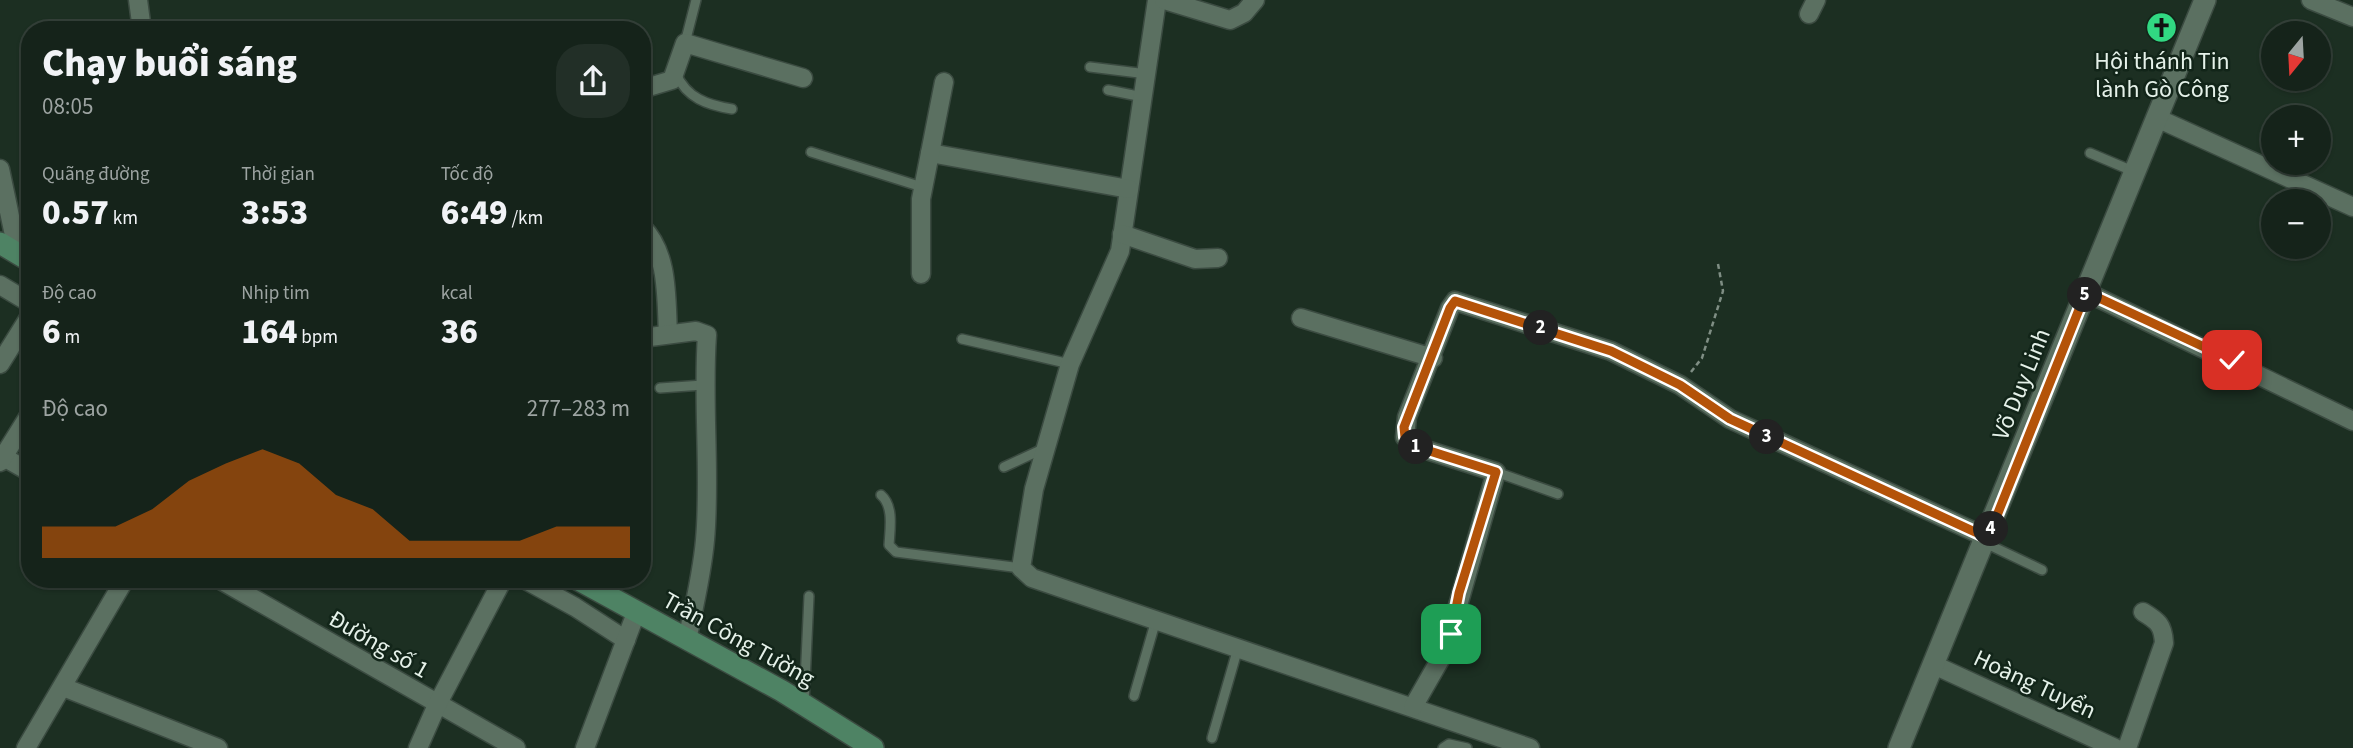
<!DOCTYPE html>
<html lang="vi">
<head>
<meta charset="utf-8">
<style>
  :root { --surface:#15231a; --page:#222f27; --text:#f1f3f6; --muted:#9da4a2; --line:#344039; --accent:#b45309 }
  body { margin:0; font-family:"Source Sans 3",sans-serif; background:var(--page); color:var(--text); height:100vh; display:flex; flex-direction:column; font-size:26px; white-space:nowrap }
  * { box-sizing:border-box; margin:0 }
  p { font-size:23px; color:var(--muted) }
  .icon { flex:none; width:38px; height:38px; fill:none; stroke:currentColor; stroke-width:2; stroke-linecap:round; stroke-linejoin:round }
  .map { position:relative; flex:1; overflow:hidden }
  .sheet { position:absolute; left:21px; top:21px; width:630px; height:567px; display:flex; flex-direction:column; background:var(--surface); border-radius:28px; box-shadow:0 2px 5px #0004,0 0 0 2px var(--line) }
  .sheet>* { flex:none }
  .needle { width:46px; rotate:198deg }
  .tools { position:absolute; left:2261px; top:21px; display:grid; gap:14px }
  .tools a { display:grid; place-items:center; width:70px; height:70px; border-radius:50%; background:var(--surface); box-shadow:0 2px 5px #0004,0 0 0 2px var(--line); font-size:35px }
  .pin { position:absolute; display:grid; place-items:center; width:60px; height:60px; color:#fff; margin:-30px; border-radius:14px; box-shadow:0 4px 10px #0006 }
  .km { position:absolute; width:35px; height:35px; margin:-18px; border-radius:50%; background:#222; color:#fff; font-size:19px; line-height:35px; text-align:center }
  .round { display:grid; place-items:center; flex:none; width:74px; height:74px; border-radius:28px; background:var(--page) }
  .head { display:flex; align-items:center; justify-content:space-between; height:119px; padding:0 21px }
  h1 { font-size:38px; font-weight:800; line-height:52px }
  .figures { display:grid; grid-template-columns:repeat(3,1fr); gap:10px; height:119px; padding:7px 21px }
  .figures div { display:grid; align-content:center }
  .figures b { font-size:35px; font-weight:800 }
  .figures small { font-size:19px; font-weight:400 }
  .figures p { font-size:19px }
  .chart { height:196px; padding:14px 21px }
  .chart p { display:flex; justify-content:space-between }
  .chart svg { width:100%; height:126px; margin-top:7px; fill:var(--accent); opacity:.7 }
  .map>svg:first-child { display:block }
  .lines { fill:none; stroke-linecap:round; stroke-linejoin:round }
  .service-casing { stroke:#3b4b41; stroke-width:12 }
  .minor-casing { stroke:#3b4b41; stroke-width:21 }
  .tertiary-casing { stroke:#3b4b41; stroke-width:24 }
  .secondary-casing { stroke:#3b4b41; stroke-width:24 }
  .path { stroke:#7f8e84; stroke-width:2.5; stroke-dasharray:5 3.5; stroke-linecap:butt }
  .service { stroke:#5b7061; stroke-width:9 }
  .minor { stroke:#5b7061; stroke-width:18 }
  .tertiary { stroke:#5b7061; stroke-width:21 }
  .secondary { stroke:#4e8364; stroke-width:21 }
  .route-casing { stroke:#fff; stroke-width:14 }
  .route { stroke:#b45309; stroke-width:9 }
  .labels { text-anchor:middle; stroke-width:5; stroke-linejoin:round; paint-order:stroke }
  .poi-label { font-size:24px; fill:#e5f1e9; stroke:#122519 }
  .street-label { font-size:24px; fill:#e5f1e9; stroke:#122519 }
</style>
</head>
<body>
<div class="map">
<svg width="2353" height="748" viewBox="0 0 2353 748">
  <rect width="100%" height="100%" fill="#1c2f22"/>
  <g class="lines">
    <defs>
      <g id="service">
        <polyline points="685,43 696,0"/>
        <polyline points="1090,67 1147,74"/>
        <path d="M676 74C687 98 707 105 732 109"/>
        <polyline points="1108,90 1143,97"/>
        <polyline points="811,152 922,187"/>
        <polyline points="2090,153 2135,172"/>
        <polyline points="962,339 1070,364"/>
        <polyline points="660,388 703,385"/>
        <polyline points="1004,467 1045,448"/>
        <polyline points="1496,472 1558,494"/>
        <path d="M881 495C894 506 890 529 889 545L896 552 1021 568"/>
        <polyline points="1985,543 2042,570"/>
        <polyline points="1134,696 1156,620"/>
        <polyline points="804,703 809,596"/>
        <polyline points="1212,738 1238,648"/>
        <polyline points="1443,748 1449,744 1467,748"/>
      </g>
      <g id="minor">
        <polyline points="138,0 142,30"/>
        <polyline points="1157,0 1120,251 1070,364 1034,489 1021,568 1032,578 1530,748"/>
        <polyline points="1164,0 1230,20 1244,13 1255,0"/>
        <polyline points="2311,0 2353,17"/>
        <polyline points="1809,14 1816,0"/>
        <polyline points="642,89 672,80 685,43 803,78"/>
        <polyline points="2159,119 2353,207"/>
        <polyline points="930,153 1129,189"/>
        <polyline points="0,169 18,254"/>
        <path d="M642 227C669 254 666 298 668 334"/>
        <polyline points="1122,234 1195,259 1218,258"/>
        <polyline points="921,274 921,199 944,82"/>
        <polyline points="0,285 30,303"/>
        <polyline points="2086,292 2353,421"/>
        <polyline points="1301,318 1433,358"/>
        <path d="M642 338 696 331 707 335C702 403 711 474 705 540 702 574 694 607 687 640"/>
        <polyline points="0,364 30,316"/>
        <polyline points="0,455 30,472"/>
        <polyline points="0,462 30,414"/>
        <polyline points="219,579 516,748"/>
        <polyline points="524,579 575,607 626,640"/>
        <polyline points="1934,665 2115,748"/>
        <polyline points="63,687 218,748"/>
        <polyline points="1413,707 1445,651 1496,472 1417,447 1405,437 1407,417 1450,308 1455,301 1611,351 1680,385 1730,419 1988,538"/>
        <polyline points="26,748 125,579"/>
        <polyline points="418,748 437,705 503,579"/>
        <polyline points="585,748 636,613"/>
        <path d="M2127 748 2164 643C2163 625 2158 621 2143 612"/>
      </g>
      <polyline id="tertiary" points="1899,748 2205,0"/>
      <g id="secondary">
        <polyline points="0,243 30,261"/>
        <polyline points="577,579 782,691 873,748"/>
      </g>
    </defs>
    <use href="#service" class="service-casing"/>
    <use href="#minor" class="minor-casing"/>
    <use href="#tertiary" class="tertiary-casing"/>
    <use href="#secondary" class="secondary-casing"/>
    <polyline class="path" points="1691,372 1702,358 1723,291 1718,264"/>
    <use href="#service" class="service"/>
    <use href="#minor" class="minor"/>
    <use href="#tertiary" class="tertiary"/>
    <use href="#secondary" class="secondary"/>
  </g>
  <g class="lines">
    <defs>
      <polyline id="route" points="1451,634 1459,593 1496,472 1417,447 1405,437 1404,427 1450,308 1455,301 1611,351 1680,385 1730,419 1988,538 2086,292 2232,360"/>
    </defs>
    <use href="#route" class="route-casing"/>
    <use href="#route" class="route"/>
  </g>
  <defs>
    <symbol id="church-disc" viewBox="-11 -11 22 22"><circle r="9.5" fill="#31d882" stroke="#122519"/><path d="M-1.2-6h2.4v3.5h3.3v2.4h-3.3V6h-2.4V-.1h-3.3v-2.4h3.3Z" fill="#111"/></symbol>
  </defs>
  <g fill-rule="evenodd">
    <use href="#church-disc" x="2144" y="10" width="35" height="35"/>
  </g>
  <g class="labels">
    <g class="poi-label">
      <text x="2162" y="69">Hội thánh Tin<tspan x="2162" dy="28">lành Gò Công</tspan></text>
    </g>
    <g class="street-label">
      <text transform="translate(2021 384) rotate(-68)" y="8">Võ Duy Linh</text>
      <text transform="translate(739 639) rotate(29)" y="8">Trần Công Tường</text>
      <text transform="translate(379 644) rotate(30)" y="8">Đường số 1</text>
      <text transform="translate(2035 684) rotate(25)" y="8">Hoàng Tuyển</text>
    </g>
  </g>
</svg>
<div class="tools">
<a><svg class="needle" viewBox="-14 -14 28 28"><path d="M0-13l5 13h-10z" fill="#e53935"/><path d="M0 13l5-13h-10z" fill="#9da4a2"/></svg></a>
<a>+</a>
<a>−</a>
</div>
<div class="pin" style="left:1451px;top:634px;background:#1e9e55"><svg class="icon" aria-label="arrive" viewBox="0 0 24 24"><path d="M6 21V4h12l-3 4 3 4H6"/></svg></div>
<div class="pin" style="left:2232px;top:360px;background:#d93025"><svg class="icon" aria-label="check" viewBox="0 0 24 24"><path d="M5 12l5 5 9-10"/></svg></div>
<b class="km" style="left:1416px;top:447px">1</b>
<b class="km" style="left:1541px;top:328px">2</b>
<b class="km" style="left:1767px;top:437px">3</b>
<b class="km" style="left:1991px;top:529px">4</b>
<b class="km" style="left:2085px;top:295px">5</b>
<section class="sheet">
<div class="head"><div><h1>Chạy buổi sáng</h1><p>08:05</p></div><a class="round"><svg class="icon" aria-label="share" viewBox="0 0 24 24"><path d="M12 15V3M7 8l5-5 5 5M5 13v7h14v-7"/></svg></a></div>
<div class="figures">
<div><p>Quãng đường</p><b>0.57<small> km</small></b></div>
<div><p>Thời gian</p><b>3:53</b></div>
<div><p>Tốc độ</p><b>6:49<small> /km</small></b></div>
</div>
<div class="figures">
<div><p>Độ cao</p><b>6<small> m</small></b></div>
<div><p>Nhịp tim</p><b>164<small> bpm</small></b></div>
<div><p>kcal</p><b>36</b></div>
</div>
<div class="chart"><p><span>Độ cao</span>277–283 m</p>
<svg viewBox="0 0 160 44" preserveAspectRatio="none"><path d="M0 44V33L10 33L20 33L30 27L40 17L50 11L60 6L70 11L80 22L90 27L100 38L110 38L120 38L130 38L140 33L150 33L160 33V44z"/></svg>
</div>
</section>
</div>
</body>
</html>
